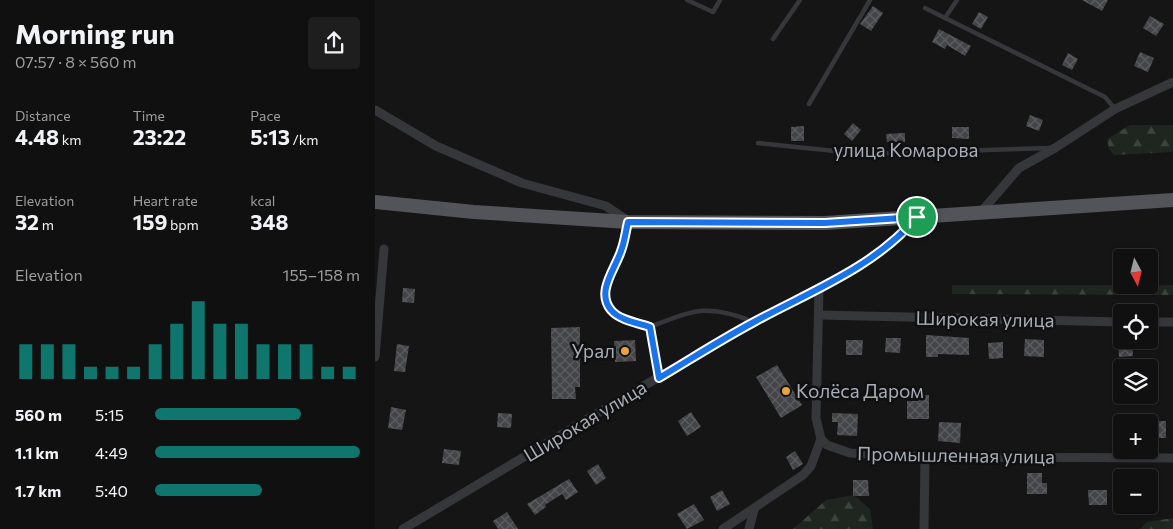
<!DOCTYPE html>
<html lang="en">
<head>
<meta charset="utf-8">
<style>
  :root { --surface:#101010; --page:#1e1e1e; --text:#f1f3f6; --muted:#9c9d9f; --line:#303030; --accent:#0f766e }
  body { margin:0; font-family:Commissioner,sans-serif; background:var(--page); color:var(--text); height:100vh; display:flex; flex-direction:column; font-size:19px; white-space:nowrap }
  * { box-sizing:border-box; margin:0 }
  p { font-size:16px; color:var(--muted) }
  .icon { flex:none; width:28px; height:28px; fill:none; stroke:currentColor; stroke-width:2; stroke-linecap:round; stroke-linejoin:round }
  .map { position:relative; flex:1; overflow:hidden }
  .sheet { display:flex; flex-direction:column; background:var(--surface); width:375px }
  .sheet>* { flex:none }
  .needle { width:32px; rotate:173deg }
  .buttons { position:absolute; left:738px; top:249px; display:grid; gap:10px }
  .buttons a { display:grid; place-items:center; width:45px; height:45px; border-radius:5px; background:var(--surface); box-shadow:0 1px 4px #0004,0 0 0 1px var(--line); font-size:25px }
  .pin { position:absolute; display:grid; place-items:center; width:42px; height:42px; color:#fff; margin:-21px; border:2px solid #fff; border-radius:50%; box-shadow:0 1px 5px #0007 }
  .round { display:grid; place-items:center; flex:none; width:52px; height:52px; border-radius:5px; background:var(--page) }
  .overview { display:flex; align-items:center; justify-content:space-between; height:85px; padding:0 15px }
  h1 { font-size:28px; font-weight:700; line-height:38px }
  .stats { display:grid; grid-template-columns:repeat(3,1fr); gap:8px; height:85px; padding:5px 15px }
  .stats div { display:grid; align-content:center }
  .stats b { font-size:21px; font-weight:700 }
  .stats small { font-size:14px; font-weight:400 }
  .stats p { font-size:14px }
  .chart { height:140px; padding:10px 15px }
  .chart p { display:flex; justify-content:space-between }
  .chart svg { width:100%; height:90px; margin-top:5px; stroke:var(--accent); stroke-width:6 }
  ul { padding:0 15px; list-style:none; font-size:16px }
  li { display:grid; grid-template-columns:80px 60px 1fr; align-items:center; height:38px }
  li i { height:12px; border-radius:6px; background:var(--accent) }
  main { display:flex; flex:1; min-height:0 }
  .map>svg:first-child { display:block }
  .forest { fill:url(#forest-firs) }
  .building { fill:url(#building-cross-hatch) }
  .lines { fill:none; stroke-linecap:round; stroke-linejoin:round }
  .service { stroke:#36373b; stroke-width:4.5 }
  .minor { stroke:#36373b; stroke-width:9 }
  .primary { stroke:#52545a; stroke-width:14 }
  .route-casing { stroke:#fff; stroke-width:10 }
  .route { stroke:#1a73e8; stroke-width:6 }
  .poi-dot { fill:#e9a43a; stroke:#101011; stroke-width:2 }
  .labels { text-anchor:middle; stroke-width:5; stroke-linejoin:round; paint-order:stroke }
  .street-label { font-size:19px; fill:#a7acb6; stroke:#101011 }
  .poi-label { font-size:19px; fill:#a7acb6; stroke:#101011; text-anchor:end }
</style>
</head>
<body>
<main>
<section class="sheet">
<div class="overview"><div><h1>Morning run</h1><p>07:57 · 8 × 560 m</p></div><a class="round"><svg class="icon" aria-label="share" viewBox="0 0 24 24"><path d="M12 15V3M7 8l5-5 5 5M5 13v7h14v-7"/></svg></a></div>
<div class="stats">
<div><p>Distance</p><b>4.48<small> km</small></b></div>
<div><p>Time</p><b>23:22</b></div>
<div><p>Pace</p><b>5:13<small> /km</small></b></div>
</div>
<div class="stats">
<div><p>Elevation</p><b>32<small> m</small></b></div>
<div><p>Heart rate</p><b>159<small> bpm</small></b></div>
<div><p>kcal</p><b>348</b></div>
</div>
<div class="chart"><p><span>Elevation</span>155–158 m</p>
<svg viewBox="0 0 160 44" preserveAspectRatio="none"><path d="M5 44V27M15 44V27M25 44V27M35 44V38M45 44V38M55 44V38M65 44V27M75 44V17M85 44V6M95 44V17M105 44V17M115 44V27M125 44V27M135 44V27M145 44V38M155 44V38"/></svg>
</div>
<ul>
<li><b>560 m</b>5:15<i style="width:71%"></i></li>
<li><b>1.1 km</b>4:49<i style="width:100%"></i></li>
<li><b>1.7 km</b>5:40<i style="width:52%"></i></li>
</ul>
</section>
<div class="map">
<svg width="798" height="529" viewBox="0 0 798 529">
  <defs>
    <pattern id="forest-firs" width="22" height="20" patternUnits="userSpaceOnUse" patternTransform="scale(1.25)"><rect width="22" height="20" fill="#1f261f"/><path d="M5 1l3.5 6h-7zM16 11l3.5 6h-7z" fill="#3d433d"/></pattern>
    <pattern id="building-cross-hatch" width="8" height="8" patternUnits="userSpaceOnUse" patternTransform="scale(1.25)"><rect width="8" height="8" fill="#444549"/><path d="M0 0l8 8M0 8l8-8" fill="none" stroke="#5c5d61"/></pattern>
  </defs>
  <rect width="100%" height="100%" fill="#151516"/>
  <g class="forest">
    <polygon points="755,125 798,125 798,152 739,155 734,149 732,139"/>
    <polygon points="577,285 798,285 798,295 577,294"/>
    <polygon points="479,495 495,509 498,529 418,529 451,500"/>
    <polygon points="798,518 798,529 765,529 772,522"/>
  </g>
  <g class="building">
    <polygon points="707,0 733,0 727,11"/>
    <polygon points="498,6 508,13 496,31 485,24"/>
    <polygon points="604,12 613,17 606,29 597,24"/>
    <polygon points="775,16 789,24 781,36 768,28"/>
    <polygon points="564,29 596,46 590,56 572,45 570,49 557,42"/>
    <polygon points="765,52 779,58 773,72 759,66"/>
    <polygon points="693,53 703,59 697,70 687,65"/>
    <polygon points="655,115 668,120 664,131 651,126"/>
    <polygon points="478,123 486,130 477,141 469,134"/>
    <polygon points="429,126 429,141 416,141 416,127"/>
    <polygon points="577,127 594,127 594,139 577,138"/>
    <polygon points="530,133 530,142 512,142 511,134"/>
    <polygon points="28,288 40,289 39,303 27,302"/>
    <polygon points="205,327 205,387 200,387 201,399 177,399 176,328"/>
    <polygon points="551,335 594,338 594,355 563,354 563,357 551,357"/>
    <polygon points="511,338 526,338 525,353 510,352"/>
    <polygon points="650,339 669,340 669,357 649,356"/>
    <polygon points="260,340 261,361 240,362 239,341"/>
    <polygon points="471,340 488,340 487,355 471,355"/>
    <polygon points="757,341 758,356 744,357 743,342"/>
    <polygon points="628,342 628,358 614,359 613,343"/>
    <polygon points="22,344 34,346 30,372 19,371"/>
    <polygon points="402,365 427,405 406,418 381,377"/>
    <polygon points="543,395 554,395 554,419 532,419 532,401 543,401"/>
    <polygon points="16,407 31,410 27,430 13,428"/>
    <polygon points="316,412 326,427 312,436 303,421"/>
    <polygon points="123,413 137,414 136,428 122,427"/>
    <polygon points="457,413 483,414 482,436 462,435 463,422 457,422"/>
    <polygon points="777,421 791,421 791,438 776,438"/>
    <polygon points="564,422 586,423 585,443 563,441"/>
    <polygon points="69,449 86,451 84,465 67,463"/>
    <polygon points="420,451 428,464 418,470 411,457"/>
    <polygon points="223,464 231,478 221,485 212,471"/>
    <polygon points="652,473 667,473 667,483 672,483 672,494 652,494"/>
    <polygon points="194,479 203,492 191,500 187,494 170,505 171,507 160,515 152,504"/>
    <polygon points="478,480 493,480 494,496 478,496"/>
    <polygon points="347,490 355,504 342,511 335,497"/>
    <polygon points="713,490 732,490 732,505 714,505"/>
    <polygon points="319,504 329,520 312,529 302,514"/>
    <polygon points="132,512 143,529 123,529 118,521"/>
  </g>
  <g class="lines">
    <g class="service">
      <polyline points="312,0 338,12 345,0"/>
      <polyline points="582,0 570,18 730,97 740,109"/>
      <polyline points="550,8 570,18"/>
      <polyline points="398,39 425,0"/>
      <polyline points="434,104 495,0"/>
      <polyline points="383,143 489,154 676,148"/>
      <path d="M253 224C251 232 249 242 246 250 240 268 221 291 235 310 243 320 263 323 275 327L283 376"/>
      <path d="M275 327C319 310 333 303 379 322"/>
    </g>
    <g class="minor">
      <polyline points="0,110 61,146 147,183 231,206 253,221"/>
      <polyline points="606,212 644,168 680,148 740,109 798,82"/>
      <polyline points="444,288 441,418 446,439 452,445 475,453 550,457 798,458"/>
      <polyline points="444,315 746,322"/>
      <polyline points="774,322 798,322"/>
      <polyline points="0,357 9,249"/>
      <path d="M28 529C145 460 260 389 378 323 434 290 499 268 543 217"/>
      <polyline points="348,529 428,475 436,466 446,439"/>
      <polyline points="374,529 379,510"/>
      <polyline points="549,529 550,457"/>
    </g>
    <polyline class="primary" points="0,202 99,212 253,222 450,223 798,200"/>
  </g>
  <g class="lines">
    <defs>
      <path id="route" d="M542 217C500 267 436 291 379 322 347 339 316 359 284 378L275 327C263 323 244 320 236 310 220 291 242 267 247 248 250 239 251 230 253 222L450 223Z"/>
    </defs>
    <use href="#route" class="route-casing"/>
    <use href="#route" class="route"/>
  </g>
  <g class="poi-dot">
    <circle cx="250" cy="351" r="5"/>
    <circle cx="411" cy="391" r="5"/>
  </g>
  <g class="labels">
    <g class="street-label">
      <text x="531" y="157">улица Комарова</text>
      <text transform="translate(610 319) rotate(1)" y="7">Широкая улица</text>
      <text transform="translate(210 421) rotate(-31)" y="7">Широкая улица</text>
      <text transform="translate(581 455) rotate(1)" y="7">Промышленная улица</text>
    </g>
    <g class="poi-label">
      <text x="240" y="358">Урал</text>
      <text x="421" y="398" text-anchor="start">Колёса Даром</text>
    </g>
  </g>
</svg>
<div class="buttons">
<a><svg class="needle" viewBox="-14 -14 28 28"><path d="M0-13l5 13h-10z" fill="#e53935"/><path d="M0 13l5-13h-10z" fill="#9c9d9f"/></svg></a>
<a><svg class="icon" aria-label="locate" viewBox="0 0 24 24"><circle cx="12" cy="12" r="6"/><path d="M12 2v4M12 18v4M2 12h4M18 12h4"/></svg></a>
<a><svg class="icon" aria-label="layers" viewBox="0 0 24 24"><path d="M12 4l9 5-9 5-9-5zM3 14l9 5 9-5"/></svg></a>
<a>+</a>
<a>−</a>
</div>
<div class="pin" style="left:542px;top:217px;background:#1e9e55"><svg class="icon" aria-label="arrive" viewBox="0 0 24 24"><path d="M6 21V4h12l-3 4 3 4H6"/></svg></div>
</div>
</main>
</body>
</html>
